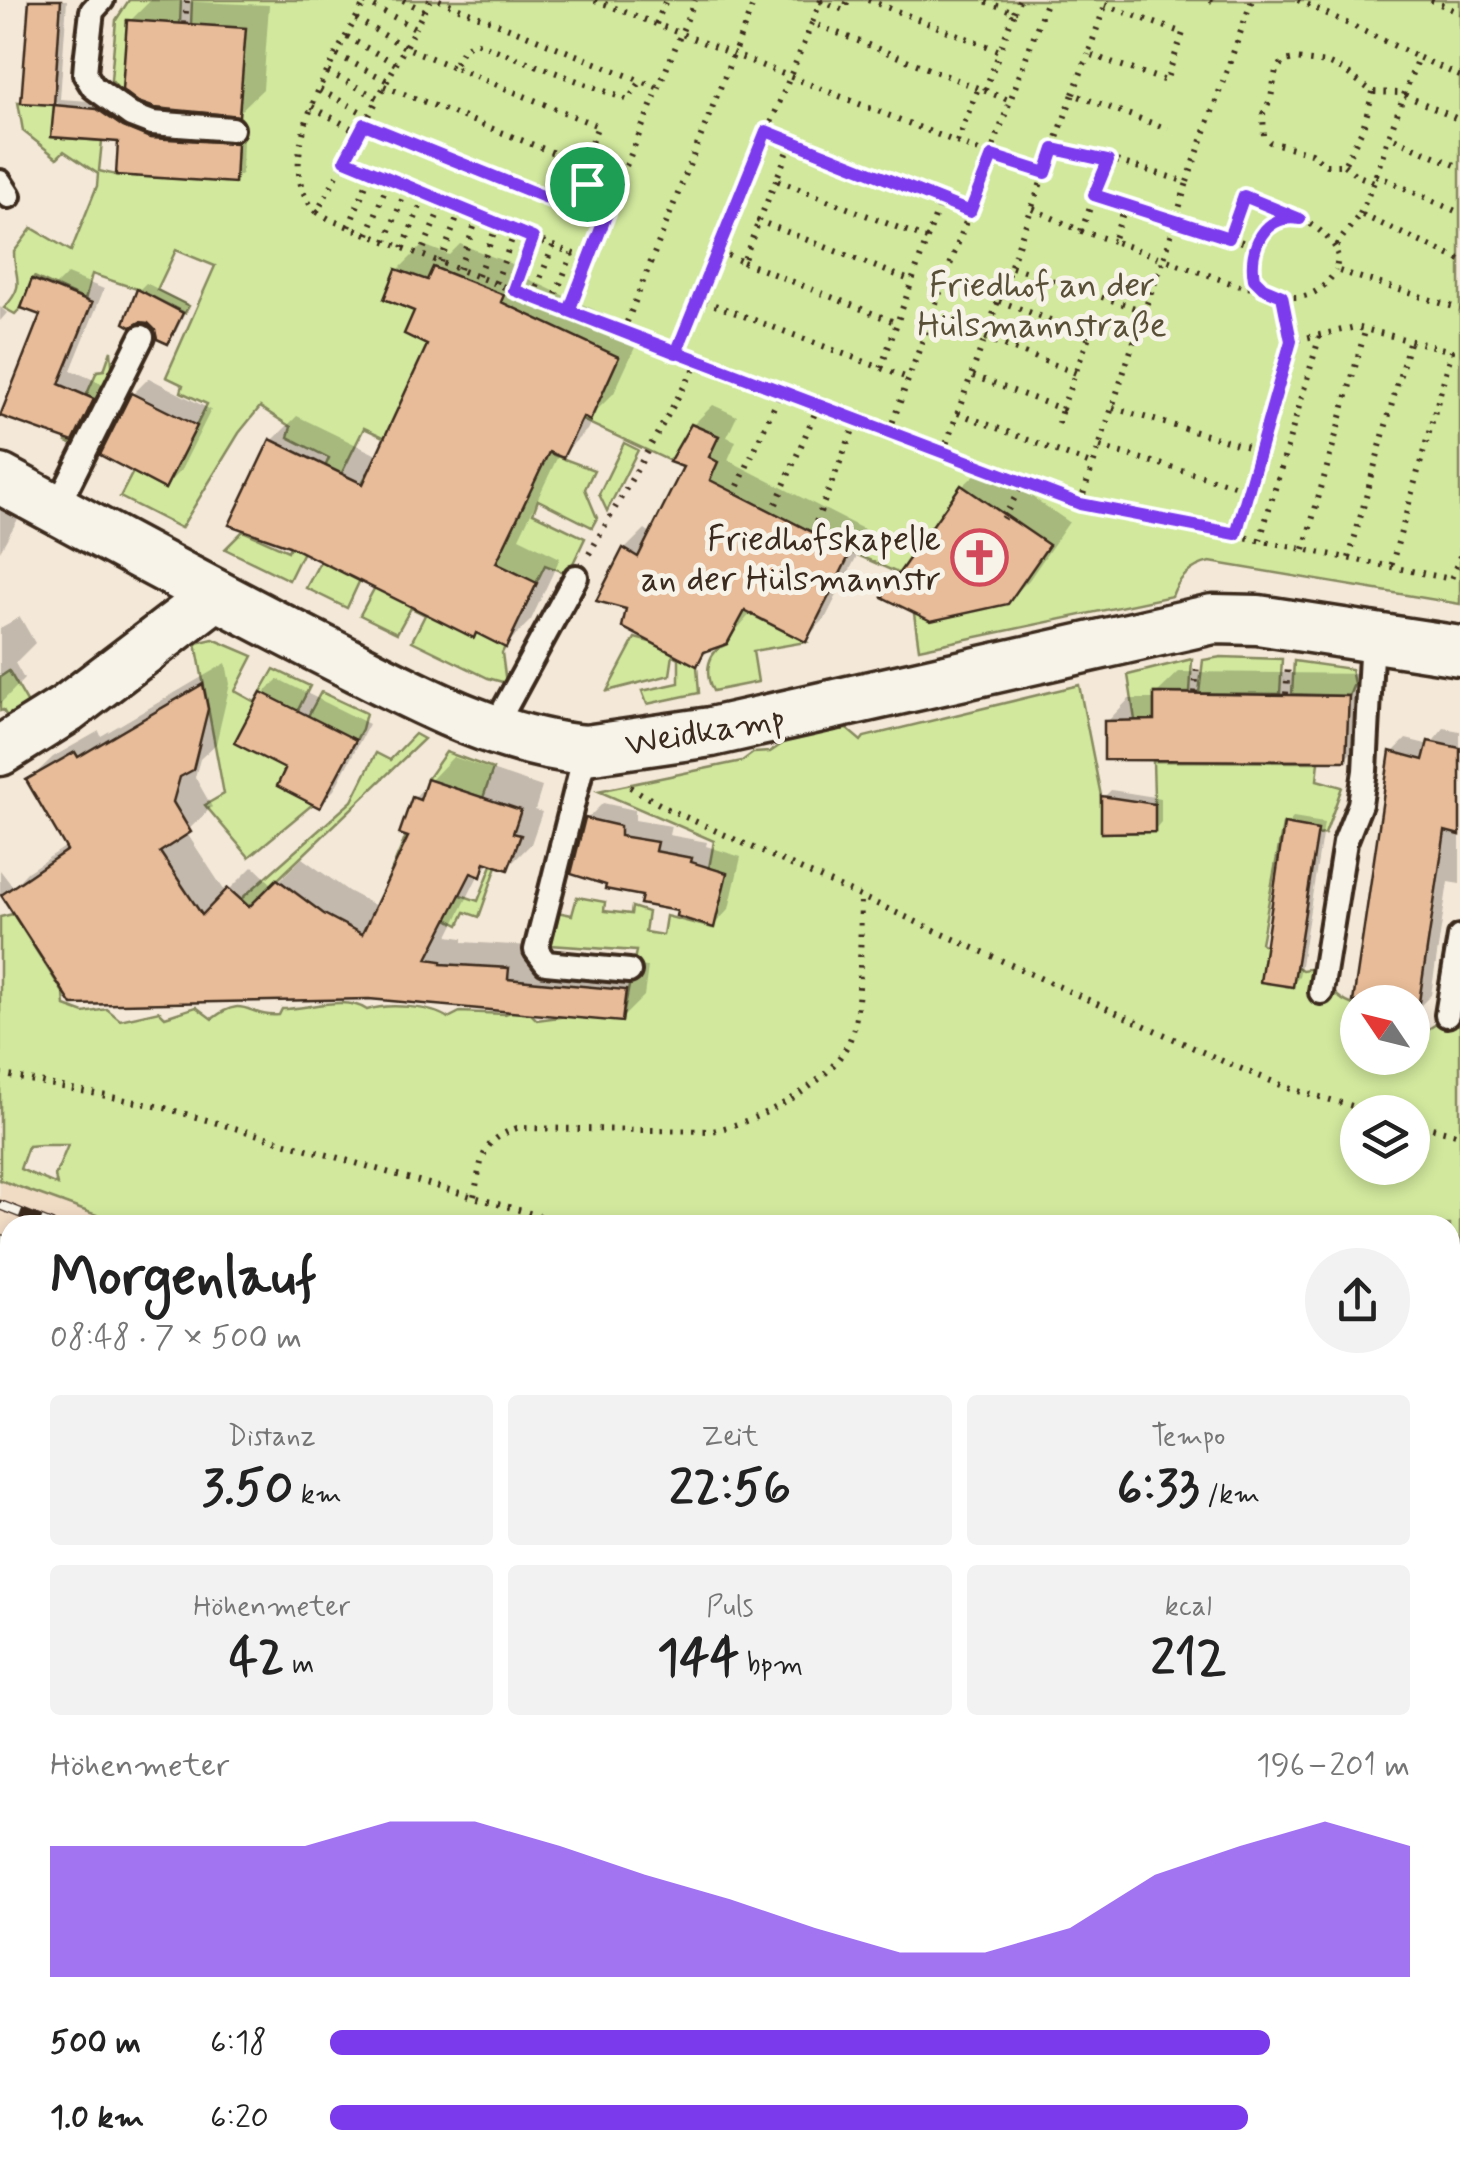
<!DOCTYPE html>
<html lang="de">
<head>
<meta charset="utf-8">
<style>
  :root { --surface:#fff; --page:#f2f2f2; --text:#222; --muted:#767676; --accent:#7c3aed }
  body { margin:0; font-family:Mynerve,sans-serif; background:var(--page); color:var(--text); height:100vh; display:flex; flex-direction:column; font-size:38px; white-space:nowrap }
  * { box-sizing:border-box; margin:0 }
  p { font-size:32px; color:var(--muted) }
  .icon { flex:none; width:55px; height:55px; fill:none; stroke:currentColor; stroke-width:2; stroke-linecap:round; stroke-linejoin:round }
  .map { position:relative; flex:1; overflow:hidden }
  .sheet { position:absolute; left:0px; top:1215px; width:1460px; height:962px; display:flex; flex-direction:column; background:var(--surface); border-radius:30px 30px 0 0; box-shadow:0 5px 15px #0003 }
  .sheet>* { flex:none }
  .needle { width:65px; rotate:305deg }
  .controls { position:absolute; left:1340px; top:985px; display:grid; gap:20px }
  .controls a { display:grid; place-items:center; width:90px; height:90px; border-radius:50%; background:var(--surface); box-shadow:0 5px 15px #0003; font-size:50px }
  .pin { position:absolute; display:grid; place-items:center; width:85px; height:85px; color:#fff; margin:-42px; border:5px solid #fff; border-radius:50%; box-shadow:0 2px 10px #0007 }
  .round { display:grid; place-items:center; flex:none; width:105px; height:105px; border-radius:52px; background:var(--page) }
  .summary { display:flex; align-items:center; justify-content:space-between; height:170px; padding:0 50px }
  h1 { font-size:55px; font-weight:700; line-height:75px }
  .stats { display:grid; grid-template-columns:repeat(3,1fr); gap:15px; height:170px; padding:10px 50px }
  .stats div { display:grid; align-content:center; border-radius:10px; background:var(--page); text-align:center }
  .stats b { font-size:50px; font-weight:700 }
  .stats small { font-size:28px; font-weight:400 }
  .stats p { font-size:28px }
  .chart { height:280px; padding:20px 50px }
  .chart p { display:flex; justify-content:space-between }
  .chart svg { width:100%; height:180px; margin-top:10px; fill:var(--accent); opacity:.7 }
  ul { padding:0 50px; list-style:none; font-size:32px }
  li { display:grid; grid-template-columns:160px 120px 1fr; align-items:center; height:75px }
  li i { height:25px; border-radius:12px; background:var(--accent) }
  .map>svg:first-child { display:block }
  .built { fill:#f0dbc5 }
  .green { fill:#d1e89d; stroke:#86895e; stroke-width:2.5; fill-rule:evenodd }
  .shadow { fill:#0003 }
  .building { fill:#e8bc98; stroke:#3b2a1e; stroke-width:2.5 }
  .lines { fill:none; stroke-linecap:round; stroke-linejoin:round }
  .service-casing { stroke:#3b2a1e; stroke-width:30 }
  .minor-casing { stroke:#3b2a1e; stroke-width:55 }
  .path { stroke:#3b2a1e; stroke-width:6; stroke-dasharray:2.5 8; stroke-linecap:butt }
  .service { stroke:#f7f3e8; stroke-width:22 }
  .minor { stroke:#f7f3e8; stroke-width:48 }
  .rail-casing { stroke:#3b2a1e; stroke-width:11 }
  .rail { stroke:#f7f3e8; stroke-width:8; stroke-dasharray:22; stroke-linecap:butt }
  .route-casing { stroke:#fff; stroke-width:20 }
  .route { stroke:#7c3aed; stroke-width:12 }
  .labels { text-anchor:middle; stroke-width:10; stroke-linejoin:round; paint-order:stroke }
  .park-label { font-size:35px; fill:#595037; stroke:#f7f3e8 }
  .poi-label { font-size:35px; fill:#3b2a1e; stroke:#f7f3e8; text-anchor:end }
  .street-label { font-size:35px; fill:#3b2a1e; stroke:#f7f3e8 }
</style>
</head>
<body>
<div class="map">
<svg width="1460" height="2176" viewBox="0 0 1460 2176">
  <rect width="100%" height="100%" fill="#f4e8d8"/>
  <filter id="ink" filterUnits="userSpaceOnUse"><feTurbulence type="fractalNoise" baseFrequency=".01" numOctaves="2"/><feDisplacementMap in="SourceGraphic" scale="20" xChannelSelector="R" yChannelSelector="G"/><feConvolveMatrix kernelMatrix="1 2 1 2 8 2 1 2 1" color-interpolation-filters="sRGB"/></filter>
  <g filter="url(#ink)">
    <g class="built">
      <polygon points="0,1180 124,1225 10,1225 10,2168 807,2168 803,2176 0,2176"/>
      <polygon points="1450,1535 1460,1536 1460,1630 1450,1629"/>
    </g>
    <g class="green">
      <polygon points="129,0 181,0 180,24 127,21 160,104 126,98 111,80 116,20"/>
      <path d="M192 0H1460V604L1210 562C1191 566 1178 579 1172 596L919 649 909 578 851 552 683 467 426 347 548 453 594 470 585 489 597 518 592 527 538 500 533 513 585 538 568 574 545 565 502 653 506 683 488 678 412 641 425 615 411 608 397 633 360 615 375 587 360 580 347 608 306 588 367 474 506 539 524 502 364 428 289 580 225 549 243 531 288 551 329 458 288 437 291 427 260 407 239 433 181 528 120 497 133 472 165 489 207 404 181 392 183 385 166 377 215 266 176 250 157 290 189 306 185 313 137 289 92 274 85 300 34 277 21 308 15 314 4 308C27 283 14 279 14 252L32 228 71 251 97 186 98 174 64 151 57 158 23 131 18 102 54 105 52 137 102 141 99 171 116 175 235 182 238 110 191 25Z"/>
      <polygon points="111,350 113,379 79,447 66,442 97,371 104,370"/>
      <polygon points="624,443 638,450 607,511 599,494"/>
      <path d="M740 609 806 642 753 651 758 682 713 691C704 673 707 651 727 644L736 628Z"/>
      <polygon points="635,638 650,642 697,666 699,693 647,704 642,691 679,683 679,658 673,655 670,675 607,691"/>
      <polygon points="213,639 253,656 235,691 255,702 274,669 310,686 297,712 308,716 321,692 366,713 362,729 328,791 285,769 278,786 313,804 249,857 205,805 224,794 196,643"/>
      <polygon points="1221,657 1282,659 1280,694 1199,693 1203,660"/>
      <polygon points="1192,659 1190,693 1154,693 1154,721 1135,720 1128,675"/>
      <polygon points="1294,661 1351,669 1354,684 1349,696 1292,694"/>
      <polygon points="9,671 30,707 9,720 3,710 0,711 0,677"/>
      <path d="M1079 685 1101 796 1102 833 1155 832 1153 761 1319 762 1317 780 1342 787 1325 834 1317 835V830L1283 825 1261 943 1302 970 1315 968C1330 985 1334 1000 1357 1006L1358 1058H1412L1413 1017 1425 1031 1438 1023 1460 1025V1536L1450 1535V1225H124L0 1180V917L13 914 64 994 65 1006 84 1013 107 1009 120 1020 159 1011 165 1017 196 1007 212 1019C245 993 248 1018 279 1015L282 1009C308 1009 345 995 367 1010 388 1003 430 1006 448 1018L460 1012 505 1014 524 1007 537 1020 567 1016 622 1021 636 951 550 945 557 912 572 915 577 897 605 902 604 911 631 914 632 907 648 912 645 932 663 935 666 916 713 928 726 873 709 868 714 841 598 791 742 761 753 753 770 752 803 730 818 733 847 729 861 741 864 737ZM1358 1112H1412V1168H1358ZM41 1145H68L55 1176 57 1185 20 1169 28 1146Z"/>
      <polygon points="415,734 424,739 249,907 241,899 352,801 376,753 390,760"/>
      <polygon points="446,752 493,769 483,798 427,779"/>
      <polygon points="406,836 415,839 452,892 478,901 492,865 497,866 479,917 465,912 459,925 385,886"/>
      <polygon points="0,1275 10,1282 10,1413 0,1421"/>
      <polygon points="1460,1622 1460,1758 1450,1753 1450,1623"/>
      <polygon points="89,2168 175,2168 172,2176 79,2176"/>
      <polygon points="774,2168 1184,2168 1218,2176 769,2176"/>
      <polygon points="1229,2168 1312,2168 1308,2176 1227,2176"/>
    </g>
    <g class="shadow">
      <polygon points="31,0 67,0 60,99 105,102 159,131 243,136 242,173 234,180 121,140 54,135 57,103 24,101"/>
      <polygon points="151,0 269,5 263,89 238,113 130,21"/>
      <polygon points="460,244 527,270 524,277 642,332 614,393 597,410 587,430 562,455 559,454 519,538 560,558 531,620 506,645 272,441 297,416 379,456 431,344 398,270 423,245 449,255"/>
      <polygon points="67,274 104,289 71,370 106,385 86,425 72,439 3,414 53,288"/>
      <polygon points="146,283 189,305 175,334 168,341 139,290"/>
      <polygon points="0,307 7,313 0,321"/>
      <polygon points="149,378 211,410 181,470 165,486 133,394"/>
      <polygon points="713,405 737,416 727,437 736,441 728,460 869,532 825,619 805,639 752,612 726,642 713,646 696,663 629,608 599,599 625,549 645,529 652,534 687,465 693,425"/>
      <polygon points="985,465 1069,522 1029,580 1007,602 886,596 963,486"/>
      <polygon points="0,500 22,512 0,551"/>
      <polygon points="20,617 35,643 15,663 24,679 0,704 0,628"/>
      <polygon points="226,663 230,684 216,744 200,759 195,777 212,807 186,832 226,893 253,866 274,886 302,858 348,891 378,907 412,835 414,798 453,757 542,787 535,810 542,812 531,844 508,867 492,862 479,874 448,936 463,938 463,942 531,946 530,957 648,967 644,996 621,1019 369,997 73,1003 2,893 0,896 0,870 13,887 27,872 68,845 29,780 53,757 99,731 101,736"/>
      <polygon points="1179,672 1370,674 1367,736 1345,759 1107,722 1129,699 1156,699 1156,694"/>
      <polygon points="278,679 369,724 334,790 319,805 289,768 263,694"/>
      <polygon points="1444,728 1460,731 1460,884 1448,882 1431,995 1417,1009 1412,1009 1412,1002 1356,998 1392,753 1406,739 1430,745"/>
      <polygon points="1111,790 1161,798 1161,822 1154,830 1104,797"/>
      <polygon points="603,803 635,810 635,820 671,826 669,835 707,842 706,846 741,857 729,909 713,926 645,894 587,819"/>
      <polygon points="1293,818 1324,823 1299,977 1292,985 1286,826"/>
      <polygon points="2,1561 10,1577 10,1679 0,1685"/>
      <polygon points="0,1688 10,1703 0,1716"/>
      <polygon points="1450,1772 1453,1772 1450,1870"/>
      <polygon points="0,1847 10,1865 10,1949 0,1956"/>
      <polygon points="0,2145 10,2151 10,2168 24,2168 31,2176 0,2176"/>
      <polygon points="177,2168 355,2168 376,2176 174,2176"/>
      <polygon points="556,2168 787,2168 784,2176 578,2176"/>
      <polygon points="1314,2168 1391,2168 1388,2176 1311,2176"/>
    </g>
    <g class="building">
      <polygon points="29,0 61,0 54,105 21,103"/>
      <polygon points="127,20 246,28 239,116 155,108 138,102 122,90"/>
      <polygon points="54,105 97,109 123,127 150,138 237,143 235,183 116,175 118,142 51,137"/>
      <polygon points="433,267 504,295 501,302 619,357 590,421 583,417 563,458 549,452 496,563 537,583 506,648 476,633 474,638 289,546 229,525 270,439 363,484 427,345 404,334 414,311 384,299 396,269 427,280"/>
      <polygon points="32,279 92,303 59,384 94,399 73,442 0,416 40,315 21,308"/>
      <polygon points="137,289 183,313 168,344 157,339 155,330 148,323 140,322 131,327 124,323"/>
      <polygon points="131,393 197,426 165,489 100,455"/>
      <polygon points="691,424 719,436 709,457 718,462 710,480 851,552 806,642 745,611 727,644 704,652 697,666 622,627 626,609 596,601 623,548 638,557 683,467 669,462"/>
      <polygon points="961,485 1049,545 1008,604 931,621 882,597"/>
      <polygon points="203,684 208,709 193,770 180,777 173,802 191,832 160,852 202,915 228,888 249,907 277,879 324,914 362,934 408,837 399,834 412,797 420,800 427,779 521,810 513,833 521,835 508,870 485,862 481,877 471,873 427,959 441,961 441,964 509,968 508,979 626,990 622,1022 369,999 72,1005 1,895 67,850 26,780 75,752 78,757"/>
      <polygon points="261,692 356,740 320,808 277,786 285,769 234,743"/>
      <polygon points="1154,693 1349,696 1346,761 1104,760 1104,721 1154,720"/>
      <polygon points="1428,741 1460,748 1460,835 1445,831 1419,1002 1353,1002 1390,751 1423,760"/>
      <polygon points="1101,796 1155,804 1155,832 1101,833"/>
      <polygon points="585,818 620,826 620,836 657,842 655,851 692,858 691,862 727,873 714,928 676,916 677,911 640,904 642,896 605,889 606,885 571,874"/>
      <polygon points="1284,824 1318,830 1293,987 1260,982"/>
    </g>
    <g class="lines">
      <defs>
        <g id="service">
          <polyline points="102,0 92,11 86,62 85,74 93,87 131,115 152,123 232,129"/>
          <polyline points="0,182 9,196"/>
          <polyline points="56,509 142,337"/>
          <polyline points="493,730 576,577"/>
          <polyline points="586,750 536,950 546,963 629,971"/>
          <polyline points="1321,992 1345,842 1360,804 1365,771 1372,636"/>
          <polyline points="1447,1015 1460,937"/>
          <polyline points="0,1542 10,1536"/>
          <polyline points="0,2133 10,2145"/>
          <polyline points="28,2168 35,2176"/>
          <polyline points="457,2168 477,2176"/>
        </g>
        <g id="minor">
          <path d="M0 479C110 538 219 598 331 654 412 695 494 742 586 750L711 732 1213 619 1258 620 1460 651"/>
          <polyline points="0,751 67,709 216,595"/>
          <polyline points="0,2030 10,2025"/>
          <polyline points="1450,2125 1460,2067"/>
          <polyline points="1426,2176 1431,2168"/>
        </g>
      </defs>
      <use href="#service" class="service-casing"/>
      <use href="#minor" class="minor-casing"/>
      <g class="path">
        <polyline points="403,0 424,11 415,28"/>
        <polyline points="439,0 641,81"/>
        <polyline points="595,0 992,156 1045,173"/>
        <polyline points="821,0 812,23 1011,101"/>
        <polyline points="868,0 1000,51 1014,12 982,0"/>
        <polyline points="1210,0 1215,2"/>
        <polyline points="1298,0 1418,57"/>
        <polyline points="1431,0 1460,13"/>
        <polyline points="820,1 844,10 848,0"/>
        <polyline points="365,2 415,28 405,47 453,67"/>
        <polyline points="1105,5 1183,33 1166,81 1088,54 1107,0"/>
        <polyline points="424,11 430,0"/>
        <polyline points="1014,12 1019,0"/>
        <polyline points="356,19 405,47 396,64"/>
        <polyline points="812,23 699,299 910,379"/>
        <polyline points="185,24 187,0"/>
        <polyline points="656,24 666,0"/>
        <polyline points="347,37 396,64 378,98"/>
        <polyline points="337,55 388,81"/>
        <polyline points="328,72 378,98 369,116"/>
        <polyline points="1460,76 1418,57 1389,136 1460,167"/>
        <polyline points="384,86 582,164"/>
        <polyline points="657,87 641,81 628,100 475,42 463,49 453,67 598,126 582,164 593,169 587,184 614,195 695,0"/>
        <polyline points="320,90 369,116 360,133"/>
        <polyline points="985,90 1000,51"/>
        <polyline points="1373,92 1363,128 1344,165 1326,165 1311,153 1270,142 1264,136 1263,114 1271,98 1276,70 1284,61 1295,59 1327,63 1343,70 1373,92 1400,93 1460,120"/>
        <polyline points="1073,94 1088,54"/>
        <polyline points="312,107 360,133 345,160"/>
        <polyline points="364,124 577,210 587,184"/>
        <polyline points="766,131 792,141"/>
        <polyline points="957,142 978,88"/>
        <polyline points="1055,149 1113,160 1187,182 1252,0"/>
        <polyline points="1108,161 1095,195 1255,246"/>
        <polyline points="1344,165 1356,175 1374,182 1376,175 1460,213"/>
        <polyline points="1376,175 1389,136"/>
        <polyline points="776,180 759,221 912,281"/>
        <polyline points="1126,205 1113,241 1164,259 1187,182"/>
        <polyline points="1033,209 1081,231 1095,195"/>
        <polyline points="317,212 331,220 698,362 1080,504 1451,579 1460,556"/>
        <polyline points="1360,214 1374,182"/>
        <polyline points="478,216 497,224"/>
        <path d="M349 227 371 172 345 160 317 212C264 162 340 50 366 0"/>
        <polyline points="1081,231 1113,241"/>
        <polyline points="368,234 389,179 371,172"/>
        <polyline points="533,238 589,260"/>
        <polyline points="1229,238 1244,196 1289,214"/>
        <polyline points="927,239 776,180 792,141 971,212"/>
        <polyline points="386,241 407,187 389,179"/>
        <path d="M1335 247C1271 162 1211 292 1292 297 1312 298 1326 287 1336 270"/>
        <polyline points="403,248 425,194 443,201 421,255"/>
        <polyline points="718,251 743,262 759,221"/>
        <polyline points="1460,260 1360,214 1335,247 1338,257 1336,270 1460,309"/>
        <polyline points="440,262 461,208 443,201"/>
        <polyline points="743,262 897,323"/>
        <polyline points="1012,267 1144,311 1164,259 1242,287 1263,288"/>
        <polyline points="459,269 478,216 461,208"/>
        <polyline points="478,276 497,224 515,231"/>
        <polyline points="496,283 515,231 533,238 514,290"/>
        <polyline points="1282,296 1291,341"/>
        <polyline points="533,297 553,246"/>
        <polyline points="999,301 1091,335"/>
        <polyline points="552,304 572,254"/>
        <polyline points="569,311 614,195"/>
        <polyline points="623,332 755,0"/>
        <polyline points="985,338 1076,373"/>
        <polyline points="676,353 699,299"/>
        <polyline points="881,368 941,200"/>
        <polyline points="973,376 1062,409 1095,320"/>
        <polyline points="1113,408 1258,450"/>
        <polyline points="958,413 1093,465 1144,311"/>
        <polyline points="1058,424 1062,409"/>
        <polyline points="889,432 1047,0"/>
        <polyline points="1100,447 1248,489 1291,341 1356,327 1452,351 1391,567"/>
        <polyline points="943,453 1073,94 1168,129"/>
        <polyline points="738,486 781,391"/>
        <polyline points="776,504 818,406"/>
        <polyline points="1080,504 1093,465"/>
        <polyline points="1003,519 1023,483"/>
        <polyline points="816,522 857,420"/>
        <polyline points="1236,534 1248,489"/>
        <polyline points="1260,540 1320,335"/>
        <polyline points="1304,549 1366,328"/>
        <polyline points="589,554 698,362"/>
        <polyline points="1349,558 1410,339"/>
        <polyline points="1195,693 1197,664"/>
        <polyline points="1286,694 1288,665"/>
        <polyline points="630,787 668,809 1227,1063 1291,1089 1374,1112"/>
        <polyline points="0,1074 165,1108 571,1225"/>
        <polyline points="1412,1123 1460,1135"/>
        <path d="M474 1196C482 1161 479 1141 517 1128L712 1131C760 1121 839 1082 853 1031 862 998 860 935 861 899"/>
        <polyline points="1450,1368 1460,1369"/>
        <polyline points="0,1396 10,1390"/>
        <polyline points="1450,1748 1460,1750"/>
        <polyline points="1034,2176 1038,2168"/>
      </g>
      <use href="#service" class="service"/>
      <use href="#minor" class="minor"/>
      <defs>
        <g id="rail">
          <polyline points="0,1205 51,1225"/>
          <polyline points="0,1239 10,1243"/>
          <polyline points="1450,1555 1460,1556"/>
          <polyline points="1450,1606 1460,1607"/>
        </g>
      </defs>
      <use href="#rail" class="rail-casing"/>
      <use href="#rail" class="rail"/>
    </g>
  </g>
  <g class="lines" filter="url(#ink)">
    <defs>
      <path id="route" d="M587 184 614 195 569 311 1080 504 1236 534 1291 341 1282 296 1263 288 1254 279C1248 247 1265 213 1300 219L1244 196 1229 238 1094 195 1108 161 1054 149 1046 173 992 156 970 212 766 131 676 353 569 311 514 290 533 238 345 160 364 124 577 210 587 184"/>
    </defs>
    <use href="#route" class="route-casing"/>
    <use href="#route" class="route"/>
  </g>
  <defs>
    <symbol id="church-ring" viewBox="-11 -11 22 22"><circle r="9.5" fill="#f7f3e8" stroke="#d1495b" stroke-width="1.5"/><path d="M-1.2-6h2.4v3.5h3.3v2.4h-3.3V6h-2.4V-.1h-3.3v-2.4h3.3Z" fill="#d1495b"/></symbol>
  </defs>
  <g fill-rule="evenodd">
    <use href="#church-ring" x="948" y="526" width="63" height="63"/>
  </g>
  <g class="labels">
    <g class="park-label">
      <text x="1042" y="296">Friedhof an der<tspan x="1042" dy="40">Hülsmannstraße</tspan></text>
    </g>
    <g class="poi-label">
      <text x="941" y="550">Friedhofskapelle<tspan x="941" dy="40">an der Hülsmannstr</tspan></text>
    </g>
    <g class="street-label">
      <text transform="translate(705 730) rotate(-10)" y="12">Weidkamp</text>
    </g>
  </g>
</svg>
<div class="controls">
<a><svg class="needle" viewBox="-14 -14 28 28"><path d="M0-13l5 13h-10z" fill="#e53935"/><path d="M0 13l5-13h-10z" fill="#767676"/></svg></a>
<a><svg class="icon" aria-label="layers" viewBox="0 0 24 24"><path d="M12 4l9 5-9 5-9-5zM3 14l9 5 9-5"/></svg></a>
</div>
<div class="pin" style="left:587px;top:184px;background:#1e9e55"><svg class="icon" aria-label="arrive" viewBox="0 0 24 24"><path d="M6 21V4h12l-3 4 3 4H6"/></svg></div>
<section class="sheet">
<div class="summary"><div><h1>Morgenlauf</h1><p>08:48 · 7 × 500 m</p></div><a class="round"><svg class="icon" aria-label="share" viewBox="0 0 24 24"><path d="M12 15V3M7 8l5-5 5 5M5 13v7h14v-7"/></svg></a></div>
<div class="stats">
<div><p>Distanz</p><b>3.50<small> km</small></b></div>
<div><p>Zeit</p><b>22:56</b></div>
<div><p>Tempo</p><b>6:33<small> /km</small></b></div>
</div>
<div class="stats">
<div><p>Höhenmeter</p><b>42<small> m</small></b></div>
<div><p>Puls</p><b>144<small> bpm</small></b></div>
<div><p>kcal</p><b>212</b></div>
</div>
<div class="chart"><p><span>Höhenmeter</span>196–201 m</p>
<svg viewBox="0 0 160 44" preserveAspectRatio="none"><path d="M0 44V12L10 12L20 12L30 12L40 6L50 6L60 12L70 19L80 25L90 32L100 38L110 38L120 32L130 19L140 12L150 6L160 12V44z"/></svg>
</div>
<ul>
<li><b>500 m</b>6:18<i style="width:87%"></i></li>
<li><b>1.0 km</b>6:20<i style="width:85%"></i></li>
</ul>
</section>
</div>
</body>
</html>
